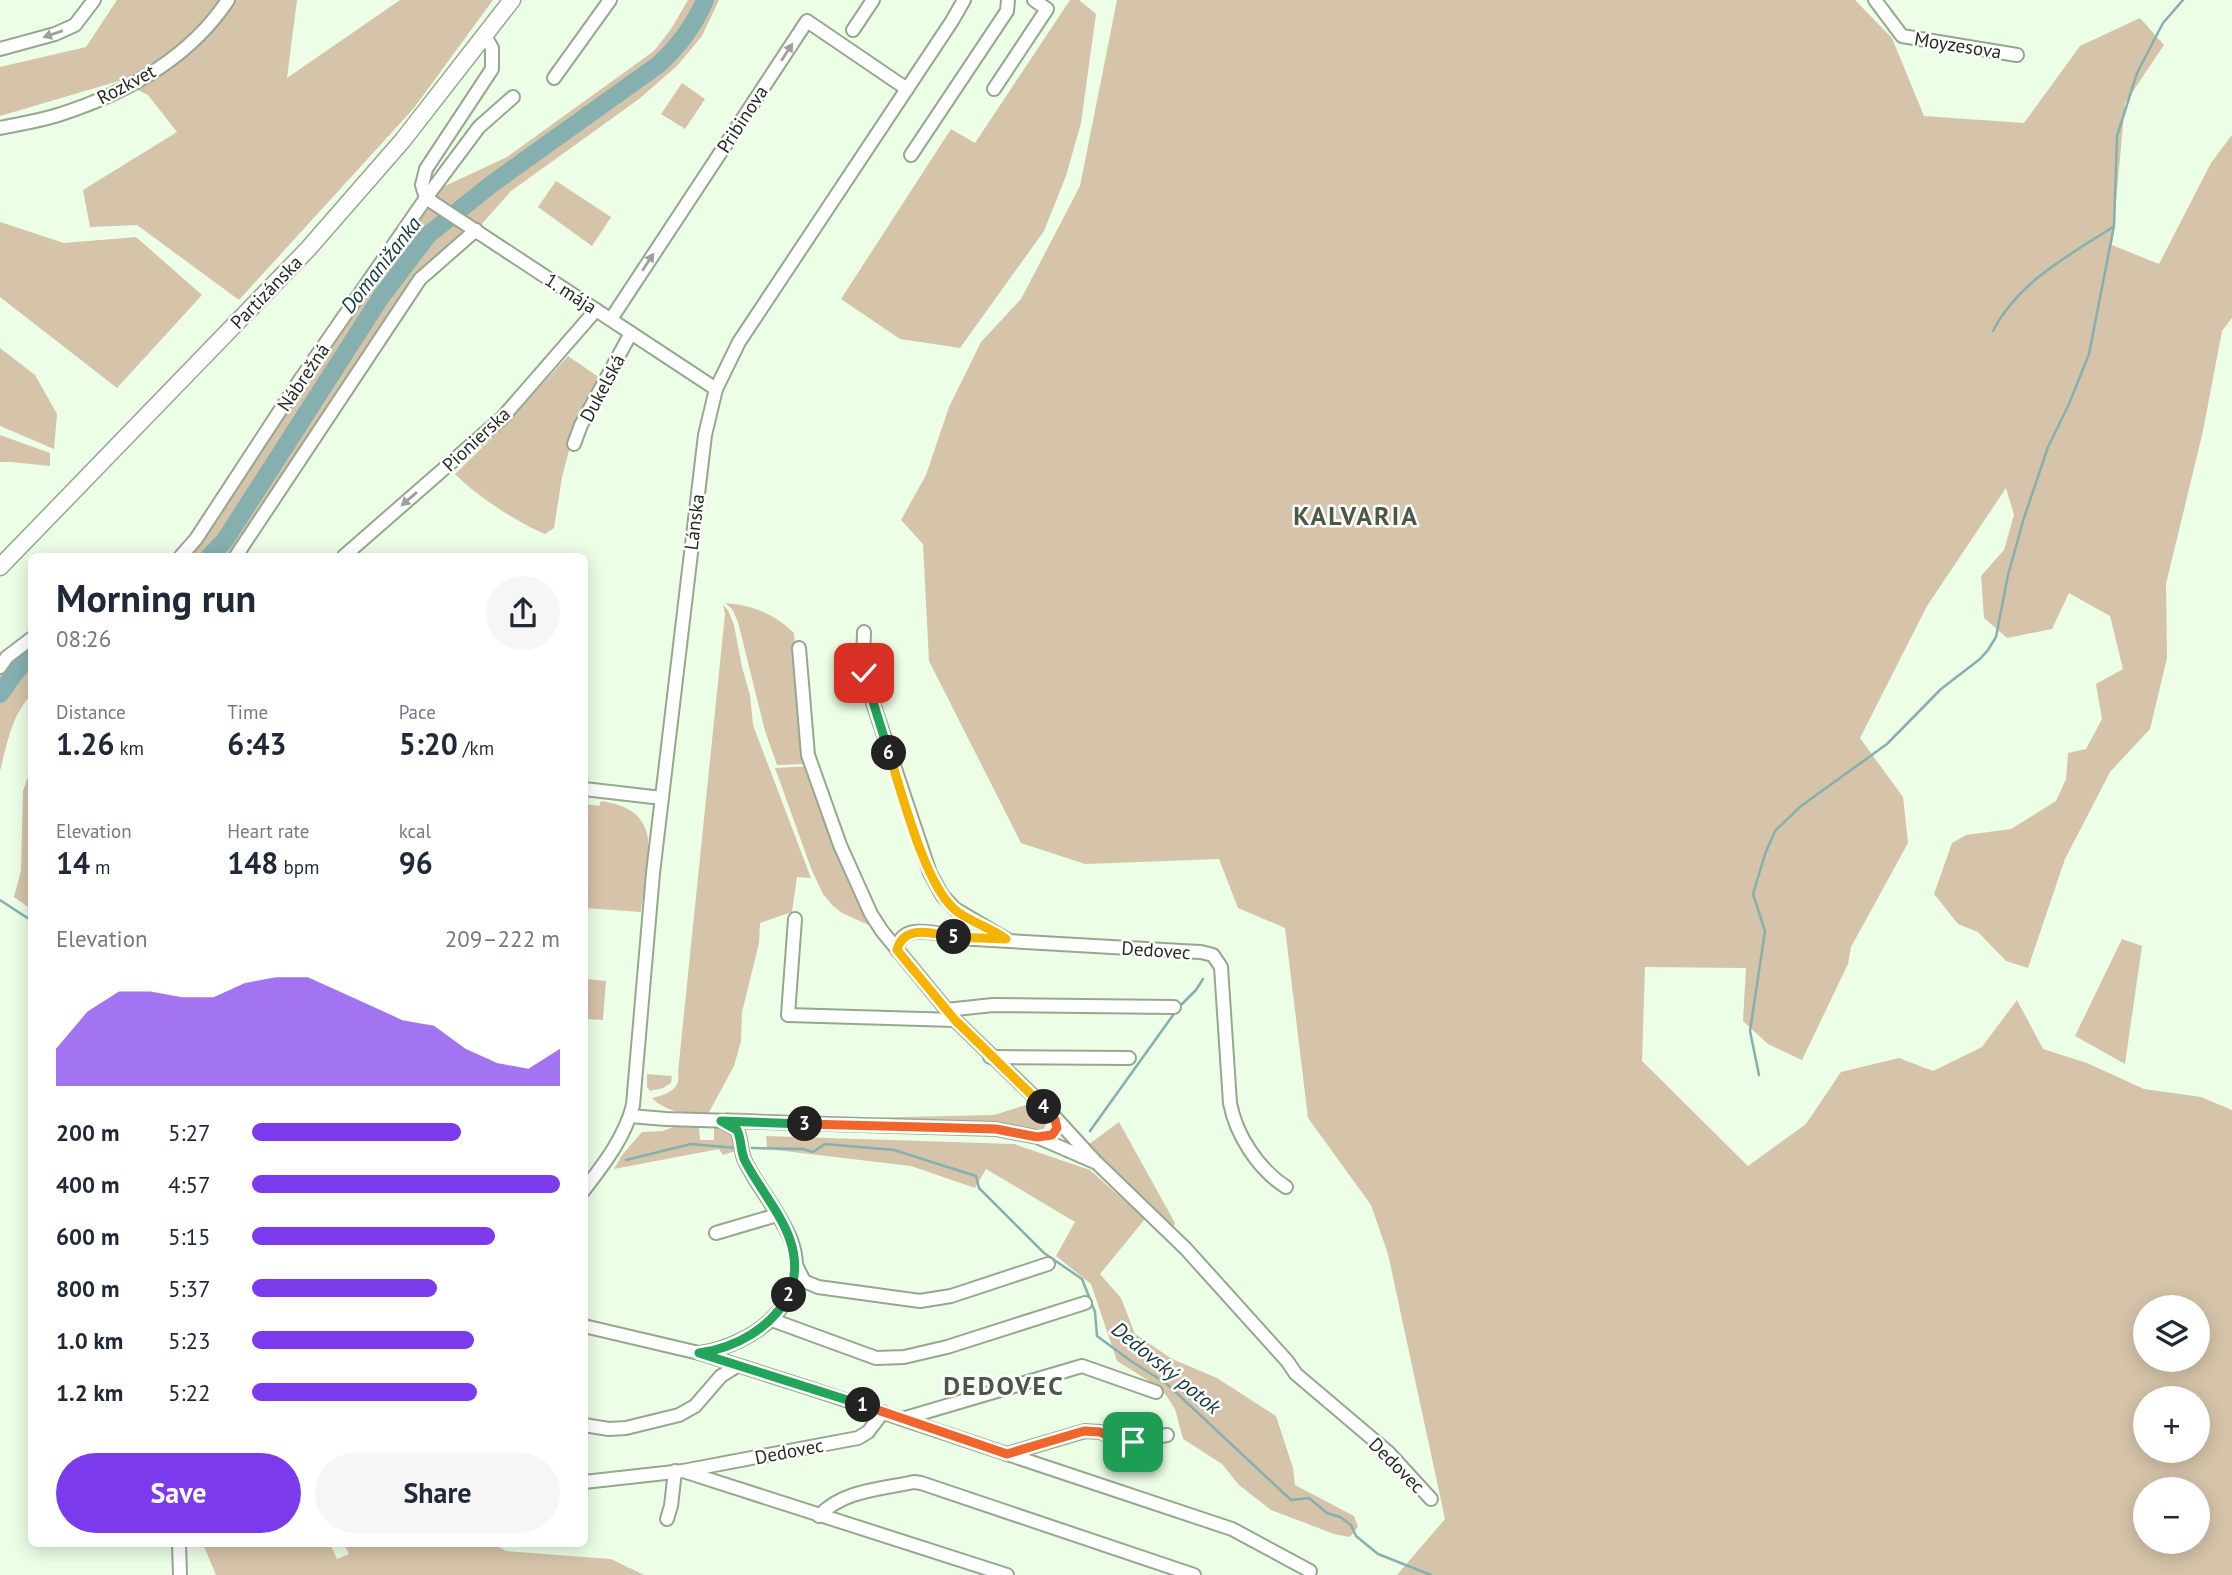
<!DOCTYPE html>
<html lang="en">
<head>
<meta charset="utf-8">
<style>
  :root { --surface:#fff; --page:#f6f6f7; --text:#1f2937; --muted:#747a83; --accent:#7c3aed }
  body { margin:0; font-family:"PT Sans",sans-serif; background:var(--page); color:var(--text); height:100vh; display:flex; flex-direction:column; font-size:26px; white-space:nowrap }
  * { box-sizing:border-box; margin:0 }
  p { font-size:23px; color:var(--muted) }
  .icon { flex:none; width:38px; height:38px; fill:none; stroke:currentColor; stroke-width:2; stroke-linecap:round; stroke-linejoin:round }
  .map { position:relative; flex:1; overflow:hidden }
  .panel { position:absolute; left:28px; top:553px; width:560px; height:994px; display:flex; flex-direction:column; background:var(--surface); border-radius:10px; box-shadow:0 4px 18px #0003 }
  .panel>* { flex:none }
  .tools { position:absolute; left:2133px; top:1295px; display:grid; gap:14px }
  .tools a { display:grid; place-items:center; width:77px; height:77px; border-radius:50%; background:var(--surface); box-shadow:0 4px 18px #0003; font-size:35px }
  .pin { position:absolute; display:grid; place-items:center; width:60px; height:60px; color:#fff; margin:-30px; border-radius:14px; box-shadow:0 4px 10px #0006 }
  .km { position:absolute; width:35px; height:35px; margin:-18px; border-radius:50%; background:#222; color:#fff; font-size:19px; line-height:35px; text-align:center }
  .round { display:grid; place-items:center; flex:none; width:74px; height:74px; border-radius:37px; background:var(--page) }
  .overview { display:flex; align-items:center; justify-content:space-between; height:119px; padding:0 28px }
  h1 { font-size:38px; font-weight:700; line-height:52px }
  .metrics { display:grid; grid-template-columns:repeat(3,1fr); gap:10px; height:119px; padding:7px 28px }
  .metrics div { display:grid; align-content:center }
  .metrics b { font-size:30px; font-weight:700 }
  .metrics small { font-size:19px; font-weight:400 }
  .metrics p { font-size:19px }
  .chart { height:196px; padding:14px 28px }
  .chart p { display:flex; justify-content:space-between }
  .chart svg { width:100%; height:126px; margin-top:7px; fill:var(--accent); opacity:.7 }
  .action { display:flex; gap:14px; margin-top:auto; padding:14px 28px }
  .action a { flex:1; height:80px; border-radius:42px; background:var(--accent); color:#fff; font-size:28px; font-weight:700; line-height:80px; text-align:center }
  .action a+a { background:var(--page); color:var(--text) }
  ul { padding:0 28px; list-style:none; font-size:23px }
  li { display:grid; grid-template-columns:112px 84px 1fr; align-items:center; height:52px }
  li i { height:18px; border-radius:9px; background:var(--accent) }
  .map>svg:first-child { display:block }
  .green { fill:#d5c4a9; fill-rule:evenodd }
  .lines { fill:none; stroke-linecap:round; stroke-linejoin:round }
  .stream { stroke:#86b0b0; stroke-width:2.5 }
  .river { stroke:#86b0b0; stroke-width:18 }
  .minor-casing { stroke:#96a790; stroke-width:16 }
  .major-casing { stroke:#96a790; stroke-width:19 }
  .minor { stroke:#fff; stroke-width:12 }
  .major { stroke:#fff; stroke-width:16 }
  .oneway { fill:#9da09c }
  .split-1-casing { stroke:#fff; stroke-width:14 }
  .split-2-casing { stroke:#fff; stroke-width:14 }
  .split-3-casing { stroke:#fff; stroke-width:14 }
  .split-4-casing { stroke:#fff; stroke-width:14 }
  .split-5-casing { stroke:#fff; stroke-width:14 }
  .split-6-casing { stroke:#fff; stroke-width:14 }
  .split-7-casing { stroke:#fff; stroke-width:14 }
  .split-1 { stroke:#f0652b; stroke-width:9 }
  .split-2 { stroke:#22a559; stroke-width:9 }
  .split-3 { stroke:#22a559; stroke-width:9 }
  .split-4 { stroke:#f0652b; stroke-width:9 }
  .split-5 { stroke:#f5b400; stroke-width:9 }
  .split-6 { stroke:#f5b400; stroke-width:9 }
  .split-7 { stroke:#22a559; stroke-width:9 }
  .labels { text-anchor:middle; stroke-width:5; stroke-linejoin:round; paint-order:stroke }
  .street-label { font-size:19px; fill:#252b22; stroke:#fff }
  .water-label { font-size:21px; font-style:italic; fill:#133c3c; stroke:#fff }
  .district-label { font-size:26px; font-weight:bold; letter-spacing:2px; fill:#4a5945; stroke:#fff }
</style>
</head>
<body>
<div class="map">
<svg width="2232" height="1575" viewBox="0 0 2232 1575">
  <rect width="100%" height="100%" fill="#ecfee6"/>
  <g class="green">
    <polygon points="117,0 297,0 287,78 400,0 493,0 414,108 239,300 137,225 90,227 83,190 177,132 148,95 119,81 0,116 0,67 86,47"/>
    <polygon points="688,0 719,0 702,36 677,66 639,99 511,191 480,226 430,193 507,157 654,51 671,29"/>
    <polygon points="1070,0 1079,0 1096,14 1081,123 1066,176 1044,231 960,348 900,339 841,299 951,129 975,143"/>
    <path d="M1117 0H1855L1892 38 1924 116 2024 123 2080 46 2140 18 2164 45 2125 103 2112 245 2159 264 2211 163 2232 135V318L2222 331 2203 431 2166 584 2167 658 2150 729 2110 772 2065 859 2028 968 2006 961 1978 932 1958 924 1934 894 1952 843 1966 835 2011 829 2056 801 2066 779 2068 753 2086 749 2102 719 2096 684 2123 669 2110 616 2069 593 2052 629 2007 638 1984 618 1981 576 2004 550 2014 515 2006 488 1927 606 1860 738 1903 797 1908 843 1851 947 1848 964 1802 1060 1768 1044 1743 1021 1746 968 1645 967 1642 1061 1748 1166 1806 1124 1841 1072 1899 1058 1933 1071 1982 1047 2017 1000 2043 1049 2087 1063 2144 1089 2201 1097 2232 1110V1575H1397L1445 1519 1388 1254 1371 1205 1308 1118 1285 928 1238 908 1219 859 1085 864 1021 843 929 661 923 544 901 520 926 475 949 407 981 342 1021 299 1080 186ZM2198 1307V1360H2146V1307ZM2146 1398H2198V1451H2146ZM2146 1489H2198V1542H2146Z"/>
    <polygon points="682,83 705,99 685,129 661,114"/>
    <polygon points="556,181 611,217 592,246 538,207"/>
    <polygon points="422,203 471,234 420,279 236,556 181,556"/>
    <polygon points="0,222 64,243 136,237 202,295 117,388 0,297"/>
    <polygon points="0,348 35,375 57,414 54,449 0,426"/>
    <path d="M568 356 600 378 571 443 562 477 554 528 545 534C518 523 475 495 455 474L500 430Z"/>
    <polygon points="0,435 50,453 50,466 11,462 0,462"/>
    <path d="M725 603C752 605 775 614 794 633L803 755 808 764 777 765 765 731 738 622 732 609Z"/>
    <path d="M723 605 728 610 734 625 742 667 750 695 753 725 811 878 797 877 792 912 760 923 759 943 742 1012 741 1041 734 1066 708 1114C687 1113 668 1114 652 1098 667 1094 681 1090 678 1072L725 614Z"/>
    <path d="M31 638V695C12 715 7 744 0 771V667Z"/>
    <polygon points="811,766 882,931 842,913 832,905 823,894 812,871 775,768"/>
    <polygon points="31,768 32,909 31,909 14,897 21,871 23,791"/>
    <path d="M601 801C668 810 647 862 641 912L585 908V804L599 806Z"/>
    <polygon points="2122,939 2142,946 2125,1064 2075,1036"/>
    <polygon points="587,979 606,981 603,1020 585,1019 585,980"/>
    <polygon points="647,1074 672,1076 671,1083 663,1088 650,1091 647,1087"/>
    <polygon points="1029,1104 1043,1113 1046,1124 1043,1131 721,1121 725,1112 855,1118 994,1115"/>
    <polygon points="1119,1122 1175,1223 1173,1229 1088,1145"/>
    <polygon points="676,1126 699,1127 700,1140 714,1140 714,1127 727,1127 733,1133 739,1150 723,1155 719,1149 614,1169 622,1155 642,1132 663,1131"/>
    <polygon points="766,1136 1014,1144 1090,1170 1145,1219 1100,1274 1121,1298 1135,1334 1172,1359 1217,1378 1276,1416 1293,1468 1295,1485 1354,1516 1358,1527 1350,1537 1334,1534 1271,1510 1239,1485 1222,1464 1183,1439 1175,1409 1162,1389 1117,1361 1091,1284 1056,1256 1075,1222 986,1169 975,1188 911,1166 767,1149"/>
    <polygon points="203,1544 337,1544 331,1546 337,1559 349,1554 344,1544 493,1544 506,1551 611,1559 644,1575 216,1575"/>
  </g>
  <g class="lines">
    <g class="stream">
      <path d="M1993 331C2018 282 2068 256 2113 227"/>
      <polyline points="0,900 32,921"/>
      <polyline points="1180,1006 1196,990 1203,979"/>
      <polyline points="1759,1075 1750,1031 1765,931 1753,894 1765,854 1775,831 1801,806 1887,744 1941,689 1980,659 1988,650 1996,637 2008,575 2024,518 2048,447 2069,404 2089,354 2114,226 2117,136 2137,73 2163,23 2183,0"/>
      <polyline points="1090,1131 1176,1011"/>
      <polyline points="752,1148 803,1149 813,1152 825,1144 894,1150 976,1176 979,1188 1044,1253 1082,1279 1095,1312 1097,1336 1131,1361 1167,1384 1291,1500 1309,1498 1327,1513 1340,1517 1351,1525 1356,1536 1378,1554 1431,1575"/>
      <polyline points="626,1160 691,1144 736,1148"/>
    </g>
    <g class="river">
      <path d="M210 556 225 540 381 297 428 235 493 183 658 65C679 46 694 26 705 0"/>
      <polyline points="0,694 17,670 32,657"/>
    </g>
    <defs>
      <g id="minor">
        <polyline points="1875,0 1902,36 2017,55"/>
        <polyline points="853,30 873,0"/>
        <polyline points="0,49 55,34 75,25 94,0"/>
        <polyline points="554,78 610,0"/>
        <polyline points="994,89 1047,9 1034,0"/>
        <path d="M0 128C19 124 39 121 58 115 124 94 189 59 228 0"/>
        <polyline points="911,155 1007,11 1008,0"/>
        <polyline points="426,198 716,389"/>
        <polyline points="426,198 422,185 426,169 492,69 492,48 485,36"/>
        <polyline points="611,319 807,21 907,89"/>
        <polyline points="574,444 581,425 631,333"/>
        <polyline points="181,556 196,539 300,380 426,198 479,127 513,97"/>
        <polyline points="236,556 420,279 476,230"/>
        <polyline points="344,556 502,418 596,310"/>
        <polyline points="864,632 863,667 865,679 930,873 942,895 955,909 1006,939"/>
        <polyline points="799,648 808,755 840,845 871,914 882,931 955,1020 1051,1113 1094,1160"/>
        <polyline points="0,667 7,657 32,638"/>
        <polyline points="584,789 662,798"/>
        <polyline points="795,919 788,1015 955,1020"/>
        <path d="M897 950C899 940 904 933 915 932 934 930 955 938 974 939 1049 943 1125 948 1201 952L1213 955 1221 967 1230 1103C1236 1135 1258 1169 1286 1187"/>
        <polyline points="946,1010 993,1005 1174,1007"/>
        <polyline points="990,1057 1129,1058"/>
        <polyline points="630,1116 666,1119 996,1129 1037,1137 1097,1163 1186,1249 1287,1361 1296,1374 1388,1452 1431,1499"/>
        <path d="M584 1190C604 1164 625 1137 633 1105L653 873 705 435 716 389 739 342 952 21 964 0"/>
        <polyline points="716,1233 777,1215"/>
        <polyline points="796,1265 804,1281 818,1287 920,1301 951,1296 1048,1264"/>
        <polyline points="772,1320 876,1358 904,1357 947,1347 1085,1303"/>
        <polyline points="584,1326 699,1353 809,1388 1232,1529 1310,1571"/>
        <path d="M700 1353C753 1345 814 1301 791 1240 780 1212 758 1188 745 1161 740 1151 742 1139 737 1130L724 1122"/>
        <polyline points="902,1419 1082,1366 1156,1392"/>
        <polyline points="584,1425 609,1429 626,1428 679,1415 695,1406 721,1376 737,1366"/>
        <polyline points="1007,1454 1085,1431 1100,1432 1127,1442 1167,1435"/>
        <polyline points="683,1471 1007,1575"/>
        <polyline points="584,1482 683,1471 858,1438 868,1432 883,1412"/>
        <path d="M819 1516C843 1490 882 1489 914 1482L921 1483 1194 1575"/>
        <polyline points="667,1519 671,1506 675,1471"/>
        <polyline points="179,1544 180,1575"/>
      </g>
      <polyline id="major" points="0,567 308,249 403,140 512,0"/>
    </defs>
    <use href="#minor" class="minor-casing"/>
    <use href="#major" class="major-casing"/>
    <use href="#minor" class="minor"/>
    <use href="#major" class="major"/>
  </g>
  <defs><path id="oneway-solid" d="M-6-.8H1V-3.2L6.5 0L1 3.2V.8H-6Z" transform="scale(1.75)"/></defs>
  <g class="oneway">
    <use href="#oneway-solid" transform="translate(53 34) rotate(161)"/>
    <use href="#oneway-solid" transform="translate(787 52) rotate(-57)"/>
    <use href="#oneway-solid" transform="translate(648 262) rotate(-57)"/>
    <use href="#oneway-solid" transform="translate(409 499) rotate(139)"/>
  </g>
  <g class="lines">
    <defs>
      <polyline id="split-1" points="863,1405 1007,1454 1084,1431 1100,1432 1120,1441 1133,1442"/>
      <path id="split-2" d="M789 1295C771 1328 736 1348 699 1353L863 1405"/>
      <path id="split-3" d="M789 1295C810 1242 768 1205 745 1161 740 1151 742 1140 737 1130L721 1121 805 1124"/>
      <polyline id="split-4" points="805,1124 996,1129 1037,1137 1052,1135 1057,1128 1055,1120 1044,1107"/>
      <path id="split-5" d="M954 937C934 934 904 923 897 950L955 1020 1044 1107"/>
      <path id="split-6" d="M889 753C902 793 924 882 954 909 969 922 990 927 1006 939L954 937"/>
      <polyline id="split-7" points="864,673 889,753"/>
    </defs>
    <use href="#split-1" class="split-1-casing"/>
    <use href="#split-2" class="split-2-casing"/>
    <use href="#split-3" class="split-3-casing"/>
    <use href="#split-4" class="split-4-casing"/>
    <use href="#split-5" class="split-5-casing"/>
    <use href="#split-6" class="split-6-casing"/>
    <use href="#split-7" class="split-7-casing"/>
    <use href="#split-1" class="split-1"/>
    <use href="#split-2" class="split-2"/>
    <use href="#split-3" class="split-3"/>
    <use href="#split-4" class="split-4"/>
    <use href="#split-5" class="split-5"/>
    <use href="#split-6" class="split-6"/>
    <use href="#split-7" class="split-7"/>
  </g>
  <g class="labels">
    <g class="street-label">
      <text transform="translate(1958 45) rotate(9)" y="7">Moyzesova</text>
      <text transform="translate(126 84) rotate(-28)" y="7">Rozkvet</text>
      <text transform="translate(742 119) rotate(-57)" y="7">Pribinova</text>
      <text transform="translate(266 292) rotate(-46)" y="7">Partizánska</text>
      <text transform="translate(571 293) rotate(33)" y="7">1. mája</text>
      <text transform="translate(303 377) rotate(-56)" y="7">Nábrežná</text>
      <text transform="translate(602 388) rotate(-62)" y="7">Dukelská</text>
      <text transform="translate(476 439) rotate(-43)" y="7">Pionierska</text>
      <text transform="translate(694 522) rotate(-83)" y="7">Lánska</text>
      <text transform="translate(1156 950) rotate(4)" y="7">Dedovec</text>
      <text transform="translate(789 1451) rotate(-11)" y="7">Dedovec</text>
      <text transform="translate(1397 1465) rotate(45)" y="7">Dedovec</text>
    </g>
    <g class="water-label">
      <text transform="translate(381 265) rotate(-52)" y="7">Domanižanka</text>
      <text transform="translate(1166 1368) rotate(39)" y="7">Dedovský potok</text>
    </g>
    <g class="district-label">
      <text x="1356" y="525">KALVARIA</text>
      <text x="1004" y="1395">DEDOVEC</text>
    </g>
  </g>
</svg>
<div class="tools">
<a><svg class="icon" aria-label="layers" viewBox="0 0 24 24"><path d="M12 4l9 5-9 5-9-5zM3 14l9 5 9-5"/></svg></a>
<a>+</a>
<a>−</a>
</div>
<div class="pin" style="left:1133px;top:1442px;background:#1e9e55"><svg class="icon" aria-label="arrive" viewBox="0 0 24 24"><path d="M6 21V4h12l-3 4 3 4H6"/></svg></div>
<div class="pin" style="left:864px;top:673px;background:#d93025"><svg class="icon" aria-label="check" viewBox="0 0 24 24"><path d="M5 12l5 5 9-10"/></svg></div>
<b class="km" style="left:863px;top:1405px">1</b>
<b class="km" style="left:789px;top:1295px">2</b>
<b class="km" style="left:805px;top:1124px">3</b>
<b class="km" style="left:1044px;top:1107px">4</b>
<b class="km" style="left:954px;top:937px">5</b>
<b class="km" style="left:889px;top:753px">6</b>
<section class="panel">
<div class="overview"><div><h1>Morning run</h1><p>08:26</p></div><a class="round"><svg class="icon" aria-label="share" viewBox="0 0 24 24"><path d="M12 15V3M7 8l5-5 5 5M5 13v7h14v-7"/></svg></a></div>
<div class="metrics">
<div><p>Distance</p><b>1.26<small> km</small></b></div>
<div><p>Time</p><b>6:43</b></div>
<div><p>Pace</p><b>5:20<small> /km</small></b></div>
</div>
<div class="metrics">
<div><p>Elevation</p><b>14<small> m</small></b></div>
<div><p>Heart rate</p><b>148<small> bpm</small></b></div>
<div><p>kcal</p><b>96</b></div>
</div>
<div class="chart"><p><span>Elevation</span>209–222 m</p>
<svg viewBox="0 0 160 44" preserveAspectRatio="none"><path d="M0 44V31L10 18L20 11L30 11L40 13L50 13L60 8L70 6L80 6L90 11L100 16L110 21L120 23L130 31L140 36L150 38L160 31V44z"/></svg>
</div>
<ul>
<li><b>200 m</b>5:27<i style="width:68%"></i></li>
<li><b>400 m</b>4:57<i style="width:100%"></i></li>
<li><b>600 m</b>5:15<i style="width:79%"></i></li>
<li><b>800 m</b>5:37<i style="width:60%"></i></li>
<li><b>1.0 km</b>5:23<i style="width:72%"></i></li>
<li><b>1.2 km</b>5:22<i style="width:73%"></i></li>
</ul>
<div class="action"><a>Save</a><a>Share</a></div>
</section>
</div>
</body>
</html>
